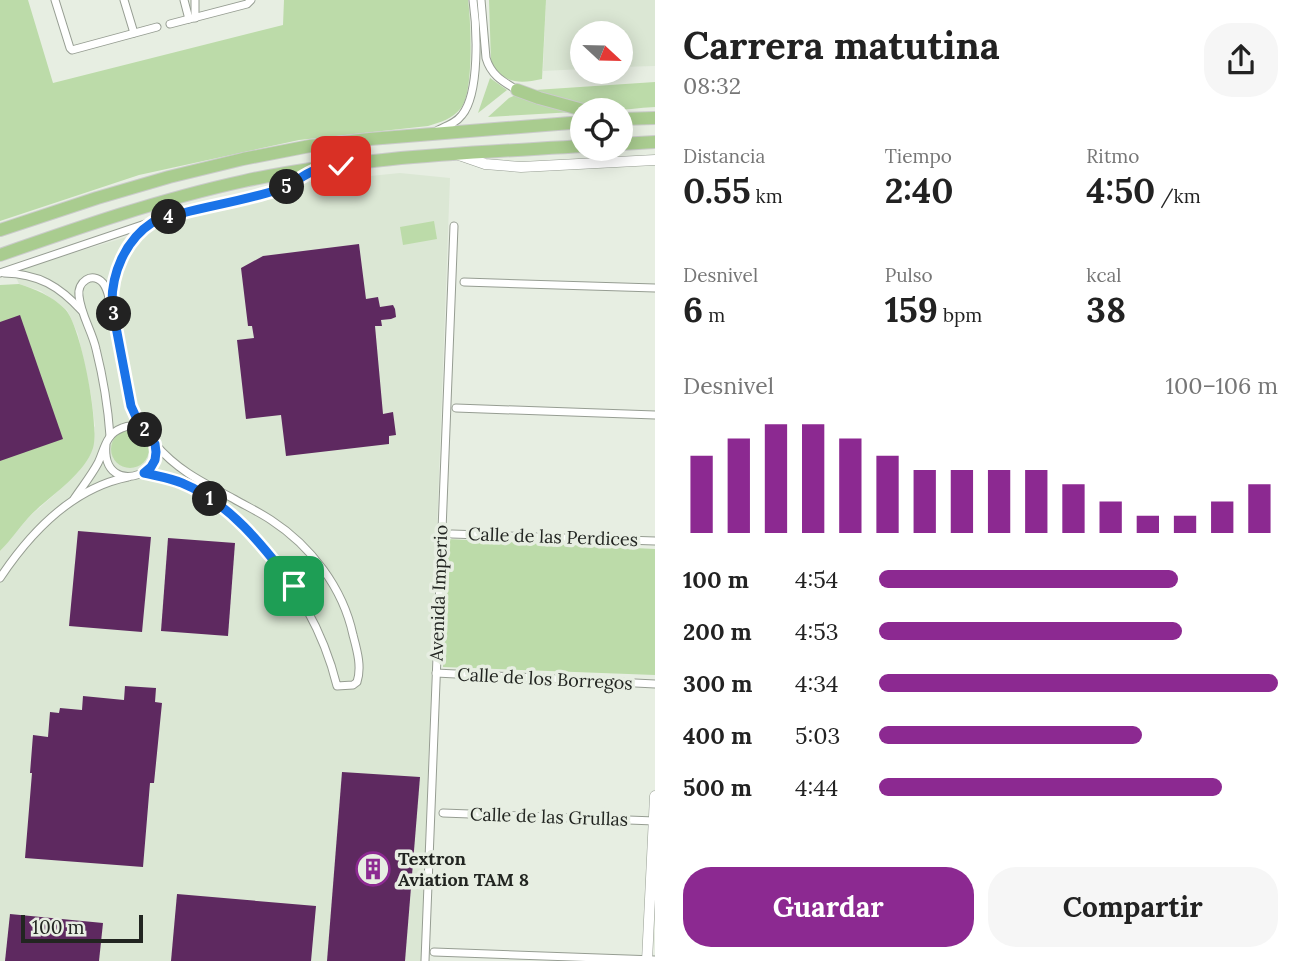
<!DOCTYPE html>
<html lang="es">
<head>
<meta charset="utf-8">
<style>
  :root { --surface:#fff; --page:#f6f6f6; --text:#222; --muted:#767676; --accent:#8c2991 }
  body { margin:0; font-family:Lora,serif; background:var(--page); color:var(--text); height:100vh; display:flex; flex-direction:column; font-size:26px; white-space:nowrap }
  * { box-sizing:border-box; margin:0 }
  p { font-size:23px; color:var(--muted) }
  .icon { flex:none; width:38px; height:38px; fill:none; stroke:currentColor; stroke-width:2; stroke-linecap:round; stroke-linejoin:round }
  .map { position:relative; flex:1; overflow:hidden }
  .sheet { display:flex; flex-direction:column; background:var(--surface); width:651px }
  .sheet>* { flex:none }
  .needle { width:46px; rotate:112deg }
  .controls { position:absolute; left:570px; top:21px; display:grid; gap:14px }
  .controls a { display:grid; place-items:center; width:63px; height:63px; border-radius:50%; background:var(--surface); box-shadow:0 4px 18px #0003; font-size:35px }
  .scale { position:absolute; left:21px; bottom:18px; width:122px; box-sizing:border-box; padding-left:7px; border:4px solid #222521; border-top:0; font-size:19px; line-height:24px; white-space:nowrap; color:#222521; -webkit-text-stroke:5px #e7eee2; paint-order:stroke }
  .pin { position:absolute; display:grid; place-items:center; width:60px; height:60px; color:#fff; margin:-30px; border-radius:14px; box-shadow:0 4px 10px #0006 }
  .km { position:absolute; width:35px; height:35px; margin:-18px; border-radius:50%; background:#222; color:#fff; font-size:19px; line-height:35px; text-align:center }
  .round { display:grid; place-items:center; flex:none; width:74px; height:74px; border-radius:28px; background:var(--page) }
  .headline { display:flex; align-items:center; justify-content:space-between; height:119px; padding:0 28px }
  h1 { font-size:38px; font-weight:700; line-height:52px }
  .figures { display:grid; grid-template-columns:repeat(3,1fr); gap:10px; height:119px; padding:7px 28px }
  .figures div { display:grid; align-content:center }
  .figures b { font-size:35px; font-weight:700 }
  .figures small { font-size:19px; font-weight:400 }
  .figures p { font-size:19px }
  .chart { height:196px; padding:14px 28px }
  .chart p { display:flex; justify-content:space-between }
  .chart svg { width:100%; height:126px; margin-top:7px; stroke:var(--accent); stroke-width:6 }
  .button { display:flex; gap:14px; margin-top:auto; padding:14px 28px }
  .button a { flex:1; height:80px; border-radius:28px; background:var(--accent); color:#fff; font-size:28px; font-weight:700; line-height:80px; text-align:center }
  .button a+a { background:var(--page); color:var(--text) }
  ul { padding:0 28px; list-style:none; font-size:23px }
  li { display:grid; grid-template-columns:112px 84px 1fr; align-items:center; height:52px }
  li i { height:18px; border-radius:9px; background:var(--accent) }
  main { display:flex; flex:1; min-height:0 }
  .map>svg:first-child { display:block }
  .built { fill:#dbe7d4 }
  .green { fill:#bcdba9 }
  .building { fill:#5e2960 }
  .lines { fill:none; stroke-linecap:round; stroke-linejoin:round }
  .minor-casing { stroke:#969d92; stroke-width:9 }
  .tertiary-casing { stroke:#969d92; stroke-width:11 }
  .primary-casing { stroke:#cacbca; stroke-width:14 }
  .minor { stroke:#fff; stroke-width:7 }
  .tertiary { stroke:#fff; stroke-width:10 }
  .primary { stroke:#a9cc8f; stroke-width:12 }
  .route-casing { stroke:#fff; stroke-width:14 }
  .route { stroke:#1a73e8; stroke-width:9 }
  .labels { text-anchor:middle; stroke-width:7; stroke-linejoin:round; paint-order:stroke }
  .street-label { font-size:18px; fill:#222521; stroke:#e7eee2 }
  .poi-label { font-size:18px; font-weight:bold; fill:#222521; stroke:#e7eee2; text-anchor:start }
</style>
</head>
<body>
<main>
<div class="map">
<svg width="655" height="961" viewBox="0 0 655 961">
  <rect width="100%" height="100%" fill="#e7eee2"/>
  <g class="built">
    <polygon points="546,0 655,0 655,66 621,67 621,33 583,33 583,69 543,71"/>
    <polygon points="400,173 450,178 421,961 0,961 0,551 29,517 54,495 95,426 91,395 78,334 67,310 41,291 19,284 13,271 310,182"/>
  </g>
  <g class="green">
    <path d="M0 0H28L53 83 283 25 284 0H468C471 21 474 92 461 108 452 119 441 122 428 126L299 140 139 175 0 221Z"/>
    <path d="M489 0H546L542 79C520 84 503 84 491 62Z"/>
    <polygon points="490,78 507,90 478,113"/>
    <path d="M655 82V107C637 108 618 111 600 110 578 108 557 99 536 93L535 90Z"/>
    <polygon points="518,94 574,112 488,117 509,98"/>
    <polygon points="434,221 437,239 403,245 400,227"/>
    <path d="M19 284C35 289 52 296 65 309 81 325 100 426 93 448 84 476 46 498 28 518 18 529 10 541 0 551V285Z"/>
    <circle cx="130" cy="449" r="19"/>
    <polygon points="447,539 655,549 655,675 443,667"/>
  </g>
  <g class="building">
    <polygon points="359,244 366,299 378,297 380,307 393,305 395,309 396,317 391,319 381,320 382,326 375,326 383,414 393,412 396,435 389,436 389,444 286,456 281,415 246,419 237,340 254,338 252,326 248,326 241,268 263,256"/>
    <polygon points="20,315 63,439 0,461 0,322"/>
    <polygon points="78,531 151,537 142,632 69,626"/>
    <polygon points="168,538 235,543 228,636 161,631"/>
    <polygon points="125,686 156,688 155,702 162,703 154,783 150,783 143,867 25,858 32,773 30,773 33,735 48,737 50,712 59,713 60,708 82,710 83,696 124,700"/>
    <polygon points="342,772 420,777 405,961 327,961"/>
    <polygon points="177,894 316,906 311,961 171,961"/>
    <polygon points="10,914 103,923 99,961 5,961"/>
  </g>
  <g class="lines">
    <defs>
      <g id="minor">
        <polyline points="55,0 70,48 72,50 157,27"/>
        <polyline points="124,0 134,33"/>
        <polyline points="184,0 189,19"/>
        <path d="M481 0 486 58C491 75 502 81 517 90"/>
        <polyline points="195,18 195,0"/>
        <polyline points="170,24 247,4 251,0"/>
        <path d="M438 130C447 126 456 123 462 115 480 93 477 28 473 0"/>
        <polyline points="0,273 154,221 213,205 278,190 290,185 311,172"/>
        <path d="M4 273C39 274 59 286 82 311"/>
        <polyline points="464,282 655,288"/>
        <path d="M109 298C108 293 106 287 103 283 92 271 77 282 79 296 81 315 92 331 96 349 103 377 108 407 110 436"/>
        <polyline points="456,408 655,415"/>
        <path d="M141 428C129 404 126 379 121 354 111 296 102 268 150 224"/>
        <path d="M144 473C157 476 169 478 181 482 206 492 228 511 246 530 290 574 322 625 337 686L353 685 357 682C362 667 357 650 353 635 343 588 311 546 271 520 259 512 246 506 234 499 204 483 178 471 155 444"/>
        <path d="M74 499C82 487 91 476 98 463 102 455 104 445 109 438 112 433 117 430 122 428 130 424 140 425 147 432 186 469 100 504 106 444"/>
        <polyline points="452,534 655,541"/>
        <path d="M0 578C30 533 73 488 128 477"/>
        <polyline points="436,673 655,684"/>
        <polyline points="443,813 655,821"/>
        <polyline points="434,952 655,960"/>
        <polyline points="425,961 454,226"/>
      </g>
      <g id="tertiary">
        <polyline points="459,155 485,164 521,167 655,160"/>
        <polyline points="647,961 655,796"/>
      </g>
      <g id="primary">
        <polyline points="517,90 539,98 583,110"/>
        <polyline points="621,119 655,118"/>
        <polyline points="621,144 655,142"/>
        <polyline points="0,230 97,198 169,177 243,159 310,146 370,139 583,122"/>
        <path d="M0 255C80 227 161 199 244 181 355 157 470 153 583 146"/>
      </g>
    </defs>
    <use href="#minor" class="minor-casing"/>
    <use href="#tertiary" class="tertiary-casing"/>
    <use href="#primary" class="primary-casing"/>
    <use href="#minor" class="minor"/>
    <use href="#tertiary" class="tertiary"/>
    <use href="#primary" class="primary"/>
  </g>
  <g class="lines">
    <defs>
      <path id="route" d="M294 586C264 547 229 502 182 483 170 478 157 476 144 473L151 467 155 460 156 452 155 444 148 432 141 428 131 406 112 306C111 274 125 240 153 222 161 217 174 216 183 213 214 205 246 200 277 190 291 186 301 176 315 170 322 166 333 167 341 166"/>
    </defs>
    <use href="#route" class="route-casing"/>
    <use href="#route" class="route"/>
  </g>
  <defs>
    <symbol id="building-ring" viewBox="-11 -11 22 22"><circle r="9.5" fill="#e7eee2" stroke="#8c2991" stroke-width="1.5"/><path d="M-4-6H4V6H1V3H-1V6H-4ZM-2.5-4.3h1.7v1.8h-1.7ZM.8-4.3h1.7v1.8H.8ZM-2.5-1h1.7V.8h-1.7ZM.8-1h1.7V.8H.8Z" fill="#8c2991"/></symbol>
  </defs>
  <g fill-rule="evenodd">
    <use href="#building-ring" x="354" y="850" width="38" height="38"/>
  </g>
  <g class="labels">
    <g class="street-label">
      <text transform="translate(553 537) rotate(2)" y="6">Calle de las Perdices</text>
      <text transform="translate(439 593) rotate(-88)" y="6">Avenida Imperio</text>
      <text transform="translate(545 679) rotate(3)" y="6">Calle de los Borregos</text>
      <text transform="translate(549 817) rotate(2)" y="6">Calle de las Grullas</text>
    </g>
    <g class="poi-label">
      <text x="398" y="865">Textron<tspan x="398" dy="21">Aviation TAM 8</tspan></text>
    </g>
  </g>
</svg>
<div class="controls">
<a><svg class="needle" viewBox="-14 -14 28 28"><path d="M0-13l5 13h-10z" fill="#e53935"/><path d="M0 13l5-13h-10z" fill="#767676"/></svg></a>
<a><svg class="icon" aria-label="locate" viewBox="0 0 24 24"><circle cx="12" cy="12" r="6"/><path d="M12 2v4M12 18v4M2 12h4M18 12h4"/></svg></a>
</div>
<div class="scale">100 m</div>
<div class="pin" style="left:294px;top:586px;background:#1e9e55"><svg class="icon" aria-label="arrive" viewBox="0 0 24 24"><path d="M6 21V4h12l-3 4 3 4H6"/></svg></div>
<div class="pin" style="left:341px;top:166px;background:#d93025"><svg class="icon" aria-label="check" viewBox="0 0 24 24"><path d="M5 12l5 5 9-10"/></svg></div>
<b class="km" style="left:210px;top:499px">1</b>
<b class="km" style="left:145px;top:430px">2</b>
<b class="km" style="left:114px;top:314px">3</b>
<b class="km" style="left:169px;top:217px">4</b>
<b class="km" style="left:287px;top:187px">5</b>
</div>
<section class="sheet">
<div class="headline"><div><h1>Carrera matutina</h1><p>08:32</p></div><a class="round"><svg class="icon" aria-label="share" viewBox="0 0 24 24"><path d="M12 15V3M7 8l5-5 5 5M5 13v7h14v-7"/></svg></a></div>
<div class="figures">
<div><p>Distancia</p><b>0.55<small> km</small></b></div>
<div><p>Tiempo</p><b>2:40</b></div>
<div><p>Ritmo</p><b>4:50<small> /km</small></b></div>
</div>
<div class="figures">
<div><p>Desnivel</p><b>6<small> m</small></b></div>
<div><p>Pulso</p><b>159<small> bpm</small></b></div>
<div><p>kcal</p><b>38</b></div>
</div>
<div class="chart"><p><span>Desnivel</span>100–106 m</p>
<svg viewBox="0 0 160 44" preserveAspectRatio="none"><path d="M5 44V17M15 44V11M25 44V6M35 44V6M45 44V11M55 44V17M65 44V22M75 44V22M85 44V22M95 44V22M105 44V27M115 44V33M125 44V38M135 44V38M145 44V33M155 44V27"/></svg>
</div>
<ul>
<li><b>100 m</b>4:54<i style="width:75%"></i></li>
<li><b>200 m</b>4:53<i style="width:76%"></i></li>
<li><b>300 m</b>4:34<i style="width:100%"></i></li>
<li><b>400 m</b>5:03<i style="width:66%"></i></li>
<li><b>500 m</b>4:44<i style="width:86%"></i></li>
</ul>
<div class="button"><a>Guardar</a><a>Compartir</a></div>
</section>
</main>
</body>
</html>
